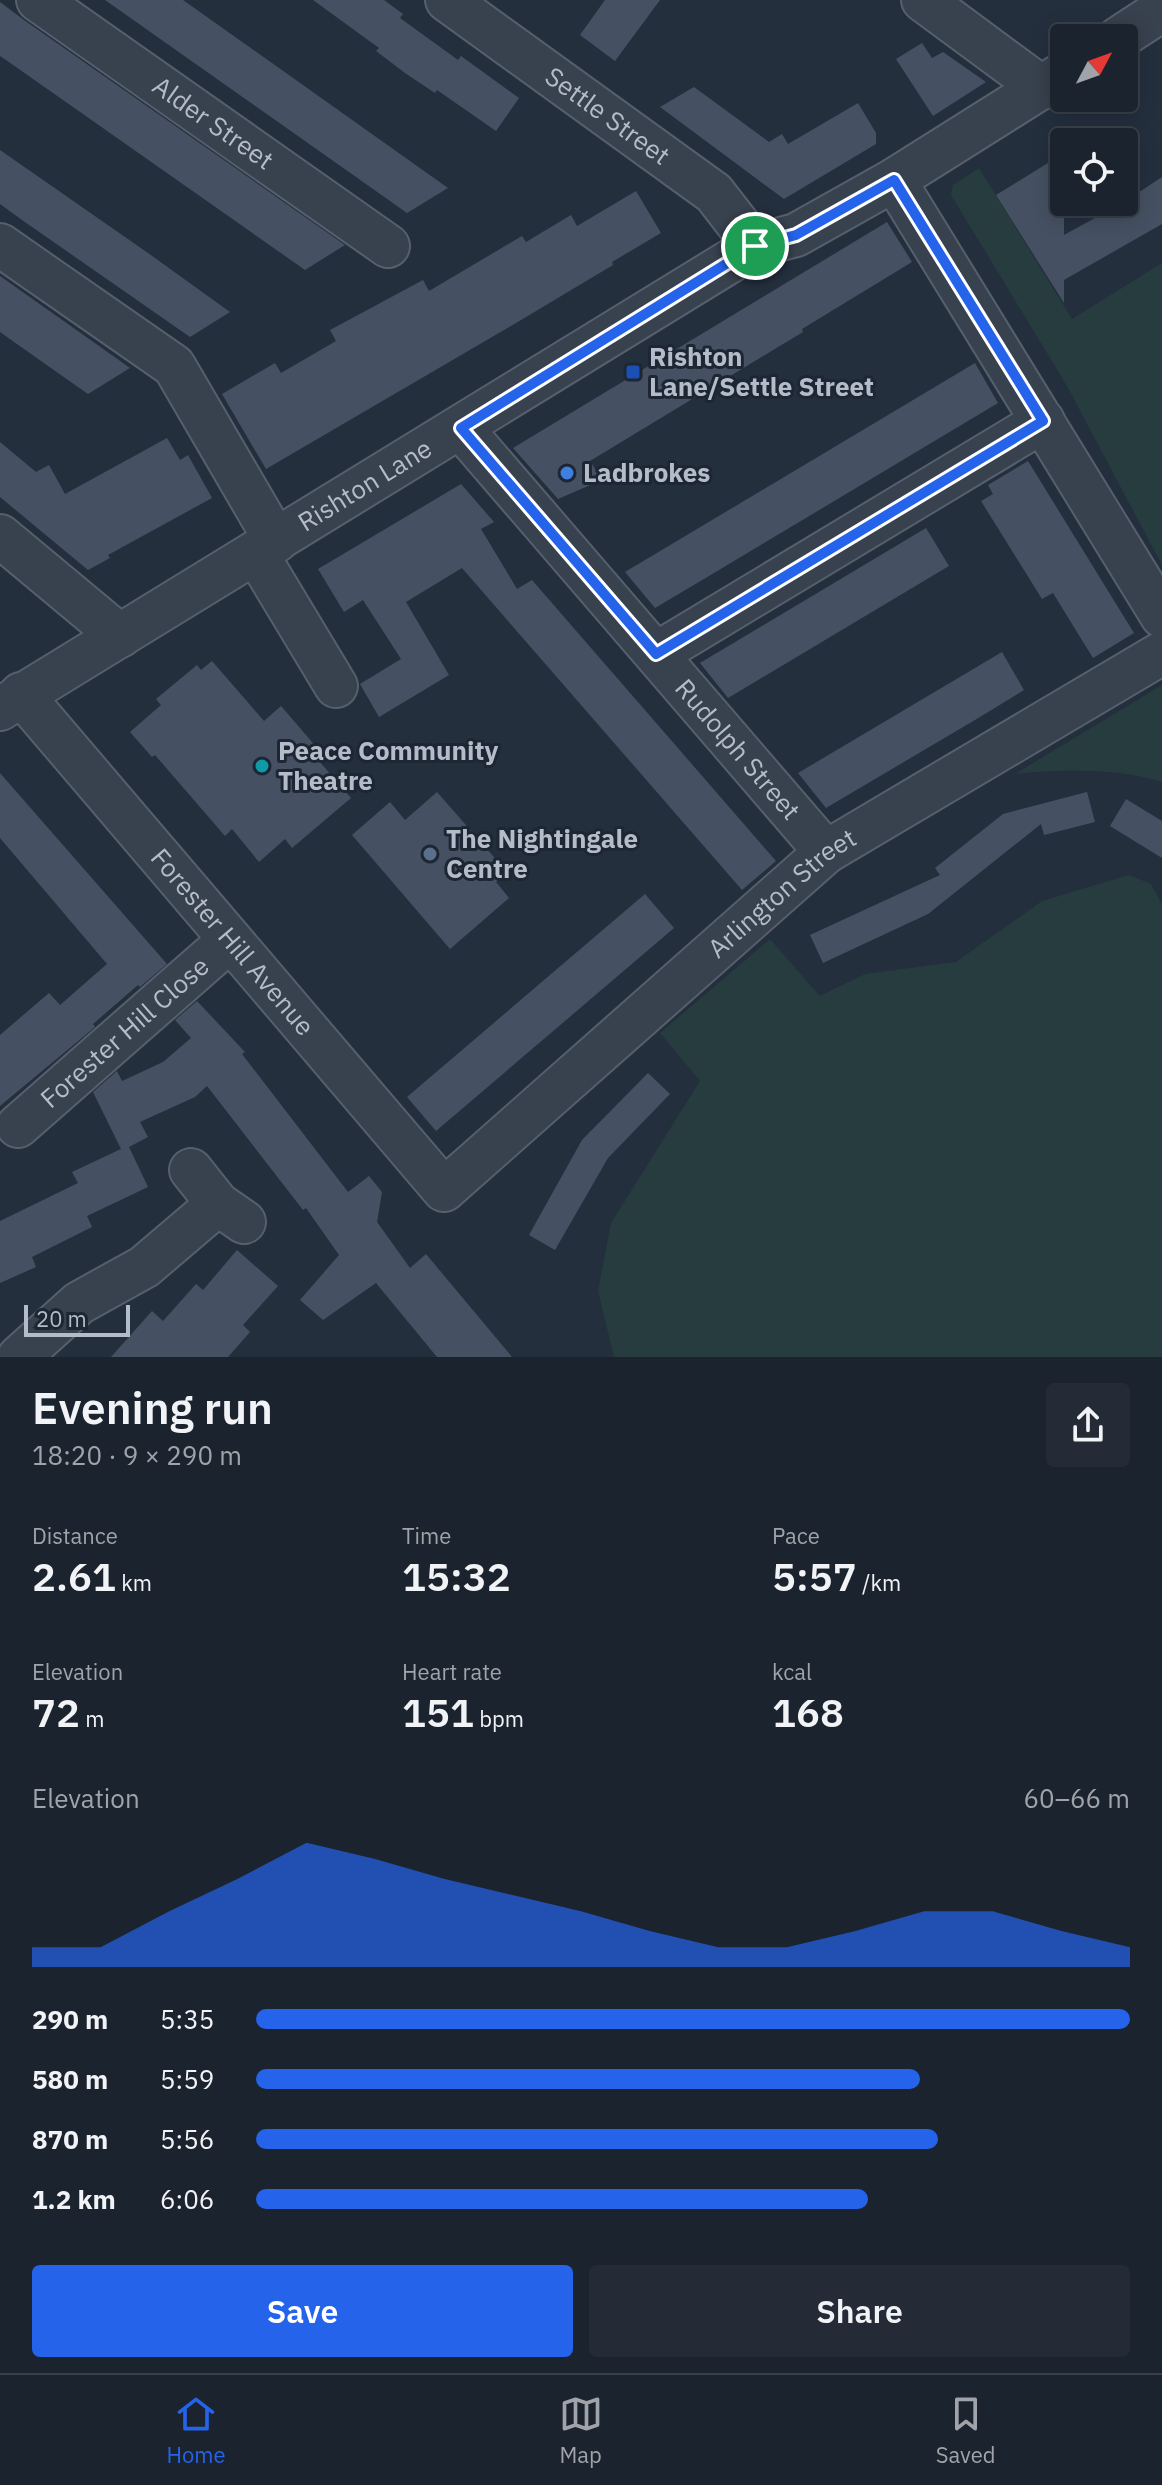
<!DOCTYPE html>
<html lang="en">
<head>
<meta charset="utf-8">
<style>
  :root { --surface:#1b232e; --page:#242b36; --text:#f1f3f6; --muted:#a0a4aa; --line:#39404a; --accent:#2563eb }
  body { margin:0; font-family:"IBM Plex Sans",sans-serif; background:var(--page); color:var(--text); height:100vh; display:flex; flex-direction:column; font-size:30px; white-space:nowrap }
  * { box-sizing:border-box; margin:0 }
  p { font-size:26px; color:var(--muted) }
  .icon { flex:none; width:44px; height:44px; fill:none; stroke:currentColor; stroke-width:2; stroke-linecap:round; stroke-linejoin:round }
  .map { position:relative; height:1357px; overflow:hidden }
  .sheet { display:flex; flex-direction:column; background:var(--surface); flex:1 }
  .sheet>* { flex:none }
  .needle { width:52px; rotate:49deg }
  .tools { position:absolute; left:1050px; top:24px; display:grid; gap:16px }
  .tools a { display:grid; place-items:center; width:88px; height:88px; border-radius:8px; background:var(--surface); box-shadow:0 4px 20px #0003,0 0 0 2px var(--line); font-size:40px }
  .scale { position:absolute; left:24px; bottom:20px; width:106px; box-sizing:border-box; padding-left:8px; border:4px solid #b4bcc9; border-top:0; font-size:22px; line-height:28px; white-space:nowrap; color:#b4bcc9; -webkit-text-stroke:6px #1d2633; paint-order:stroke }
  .pin { position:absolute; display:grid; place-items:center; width:68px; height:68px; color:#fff; margin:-34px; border:4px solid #fff; border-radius:50%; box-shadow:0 2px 8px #0007 }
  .round { display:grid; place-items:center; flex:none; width:84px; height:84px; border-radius:8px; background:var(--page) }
  .head { display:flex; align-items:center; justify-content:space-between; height:136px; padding:0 32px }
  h1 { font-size:44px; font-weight:600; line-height:60px }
  .stats { display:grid; grid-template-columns:repeat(3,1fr); gap:12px; height:136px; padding:8px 32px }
  .stats div { display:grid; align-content:center }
  .stats b { font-size:40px; font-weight:600 }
  .stats small { font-size:22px; font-weight:400 }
  .stats p { font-size:22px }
  .chart { height:224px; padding:16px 32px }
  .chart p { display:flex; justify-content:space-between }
  .chart svg { width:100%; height:144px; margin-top:8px; fill:var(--accent); opacity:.7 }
  .button { display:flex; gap:16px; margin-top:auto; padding:16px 32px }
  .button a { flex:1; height:92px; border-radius:8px; background:var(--accent); color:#fff; font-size:32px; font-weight:600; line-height:92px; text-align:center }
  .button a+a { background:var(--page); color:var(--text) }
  ul { padding:0 32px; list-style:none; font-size:26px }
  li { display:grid; grid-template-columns:128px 96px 1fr; align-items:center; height:60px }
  li i { height:20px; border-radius:10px; background:var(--accent) }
  .tab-bar { display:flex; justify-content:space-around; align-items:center; height:112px; border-top:2px solid var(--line); background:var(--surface); font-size:22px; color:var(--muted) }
  .tab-bar a { display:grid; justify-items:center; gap:4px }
  .tab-bar .selected { color:var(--accent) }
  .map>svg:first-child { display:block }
  .green { fill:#263c3f }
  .building { fill:#455162 }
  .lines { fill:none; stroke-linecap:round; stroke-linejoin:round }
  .minor-casing { stroke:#565f6c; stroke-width:46 }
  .minor { stroke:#38414e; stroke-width:42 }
  .route-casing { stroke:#fff; stroke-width:16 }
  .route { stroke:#2563eb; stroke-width:10 }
  .transit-dot { fill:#1a4fb4; stroke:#1d2633; stroke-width:3 }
  .shop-dot { fill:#3f7fe0; stroke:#1d2633; stroke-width:3 }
  .culture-dot { fill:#0f9aa8; stroke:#1d2633; stroke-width:3 }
  .service-dot { fill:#5c6f8a; stroke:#1d2633; stroke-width:3 }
  .labels { text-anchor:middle; stroke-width:6; stroke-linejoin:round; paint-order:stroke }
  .street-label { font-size:26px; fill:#b4bcc9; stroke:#1d2633 }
  .poi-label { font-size:26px; font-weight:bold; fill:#b4bcc9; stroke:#1d2633; text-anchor:start }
</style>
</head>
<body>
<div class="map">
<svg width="1162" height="1357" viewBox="0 0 1162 1357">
  <rect width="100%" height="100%" fill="#242f3e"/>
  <g class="green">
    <polygon points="979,168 1072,319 1162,263 1162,565 1067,386 951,195 953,185"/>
    <path d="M1162 685V782C1115 768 1063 769 1015 774Z"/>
    <polygon points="1129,875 1151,884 1162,904 1162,1357 614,1357 598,1291 611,1223 700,1081 660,1033 770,939 820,996 865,974 956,962 1042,901"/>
  </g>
  <g class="building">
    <polygon points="105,0 183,0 448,188 407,213"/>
    <polygon points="313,0 384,0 403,14 400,18 458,60 461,56 519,98 496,131 437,90 435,93 405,73 376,51 379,48"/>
    <polygon points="605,0 660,0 615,61 580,35"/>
    <polygon points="0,2 24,20 345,245 305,270 6,60 0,56"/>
    <polygon points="922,43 932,58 943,52 986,82 933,116 896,59"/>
    <polygon points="694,87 769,142 782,134 788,144 858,103 876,133 876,144 784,199 660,107"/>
    <polygon points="0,150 148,253 230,312 190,337 22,220 0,204"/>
    <polygon points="1064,153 1064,235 1124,202 1162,177 1162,224 1064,280 1064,303 996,195"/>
    <polygon points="636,191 661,233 612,262 613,265 516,323 266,469 222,394 275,363 281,373 336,341 330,330 423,280 429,291 522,236 526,242 571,215 577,226"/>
    <polygon points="887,222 912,262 802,329 803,332 590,461 602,480 558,499 513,448"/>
    <polygon points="0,276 99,346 130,368 88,394 41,361 0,332"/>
    <polygon points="975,363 998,403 709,576 655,608 625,572"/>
    <polygon points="167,438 180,460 188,455 212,498 108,555 110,558 88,570 0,497 0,442 36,472 49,465 65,494"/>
    <polygon points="1028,461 1134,633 1093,658 1053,593 1042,599 981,501 993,494 988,485"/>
    <polygon points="461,484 494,522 481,529 517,589 532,580 776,861 742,890 462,568 406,602 449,675 379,717 360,684 401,659 363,600 344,612 318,569"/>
    <polygon points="926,528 949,566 882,606 728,698 700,663"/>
    <polygon points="1002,652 1024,690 980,717 826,808 798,773"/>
    <polygon points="212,661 264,721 281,706 318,749 313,754 351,798 292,848 285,839 259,862 232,829 225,836 155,755 152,757 130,732 161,705 156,699 197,665 201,670"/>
    <polygon points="0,773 167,964 140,987 138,985 93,1024 95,1027 0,1106 0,1035 49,993 60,1005 107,964 0,838"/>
    <polygon points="437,792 507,872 496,882 509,898 450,949 352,835 390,802 405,820"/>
    <polygon points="1087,792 1095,822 1044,835 1041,824 928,914 823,963 810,935 940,875 935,868 1003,814"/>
    <polygon points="1126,799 1162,821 1162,858 1110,826"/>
    <polygon points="645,894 674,928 436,1131 407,1097"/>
    <polygon points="197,1001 245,1052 242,1054 348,1192 369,1176 382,1192 377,1222 410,1268 426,1254 512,1357 437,1357 376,1283 323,1320 300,1300 339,1255 306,1208 303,1210 207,1086 195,1097 140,1122 148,1137 129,1147 148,1187 87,1216 92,1227 32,1257 36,1267 0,1283 0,1221 78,1183 72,1172 121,1149 93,1092 117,1071 122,1081 163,1062 191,1038 175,1020"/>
    <polygon points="648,1073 670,1094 608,1158 555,1250 529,1235 582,1140"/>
    <polygon points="237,1250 278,1286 243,1325 250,1332 228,1357 111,1357 152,1311 163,1321 196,1284 203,1290"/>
  </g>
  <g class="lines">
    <defs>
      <g id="minor">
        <path id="s1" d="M38 0 388 246"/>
        <path id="s2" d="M447 0 714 193 755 246"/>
        <polyline points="923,0 1042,88"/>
        <polyline points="1119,38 1162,10"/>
        <polyline points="894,180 1162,616"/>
        <polyline points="0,245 174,366 276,541"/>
        <path id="s3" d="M461 428 826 852"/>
        <polyline points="0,536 120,636"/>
        <polyline points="256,553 336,686"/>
        <polyline points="656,654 1043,421"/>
        <path id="s4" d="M21 694 444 1190 826 852 1162 653"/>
        <path id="s5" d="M0 709 755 246 796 235 894 180 1064 73"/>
        <path id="s6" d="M18 1126 230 940"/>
        <polyline points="191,1170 218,1204 244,1222"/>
        <polyline points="19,1357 79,1303 144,1267 218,1204"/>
      </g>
    </defs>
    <use href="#minor" class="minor-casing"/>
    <use href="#minor" class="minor"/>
  </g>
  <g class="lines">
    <defs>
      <polygon id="route" points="894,180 1043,421 656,654 461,428 755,246 796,235"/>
    </defs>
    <use href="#route" class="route-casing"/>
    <use href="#route" class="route"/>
  </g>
  <rect class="transit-dot" x="625" y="364" width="16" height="16" rx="4"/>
  <circle class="shop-dot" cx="567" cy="473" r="8"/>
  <circle class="culture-dot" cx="262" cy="766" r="8"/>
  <circle class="service-dot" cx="430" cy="854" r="8"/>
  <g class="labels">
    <g class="street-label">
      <text dy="9" stroke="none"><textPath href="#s2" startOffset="198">Settle Street</textPath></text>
      <text dy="9" stroke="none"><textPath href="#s1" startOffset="214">Alder Street</textPath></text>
      <text dy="9" stroke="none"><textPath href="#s5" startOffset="428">Rishton Lane</textPath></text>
      <text dy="9" stroke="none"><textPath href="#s3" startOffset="424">Rudolph Street</textPath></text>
      <text dy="9" stroke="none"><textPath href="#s4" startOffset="1102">Arlington Street</textPath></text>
      <text dy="9" stroke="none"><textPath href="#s4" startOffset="326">Forester Hill Avenue</textPath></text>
      <text dy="9" stroke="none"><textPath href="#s6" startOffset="142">Forester Hill Close</textPath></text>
    </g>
    <g class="poi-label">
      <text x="649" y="366">Rishton<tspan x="649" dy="30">Lane/Settle Street</tspan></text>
      <text x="583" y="482">Ladbrokes</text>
      <text x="278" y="760">Peace Community<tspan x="278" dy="30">Theatre</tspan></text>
      <text x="446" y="848">The Nightingale<tspan x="446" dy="30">Centre</tspan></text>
    </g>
  </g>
</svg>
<div class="tools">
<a><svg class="needle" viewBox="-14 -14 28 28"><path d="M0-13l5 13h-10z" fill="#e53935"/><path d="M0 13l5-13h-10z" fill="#a0a4aa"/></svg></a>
<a><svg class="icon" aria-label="locate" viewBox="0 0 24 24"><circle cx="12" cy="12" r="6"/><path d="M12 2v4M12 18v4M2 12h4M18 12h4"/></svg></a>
</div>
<div class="scale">20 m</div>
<div class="pin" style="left:755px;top:246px;background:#1e9e55"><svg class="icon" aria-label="arrive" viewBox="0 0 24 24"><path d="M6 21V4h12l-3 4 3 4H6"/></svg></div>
</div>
<section class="sheet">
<div class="head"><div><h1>Evening run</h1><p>18:20 · 9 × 290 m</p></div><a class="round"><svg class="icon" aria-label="share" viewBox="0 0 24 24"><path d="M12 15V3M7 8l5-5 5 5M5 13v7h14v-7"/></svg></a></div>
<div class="stats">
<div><p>Distance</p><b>2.61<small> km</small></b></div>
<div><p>Time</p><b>15:32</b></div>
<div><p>Pace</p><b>5:57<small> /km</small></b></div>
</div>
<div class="stats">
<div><p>Elevation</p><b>72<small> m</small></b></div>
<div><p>Heart rate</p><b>151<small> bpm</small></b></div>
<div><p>kcal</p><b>168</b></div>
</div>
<div class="chart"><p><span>Elevation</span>60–66 m</p>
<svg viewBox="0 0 160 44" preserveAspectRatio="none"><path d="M0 44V38L10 38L20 27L30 17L40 6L50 11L60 17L70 22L80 27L90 33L100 38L110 38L120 33L130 27L140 27L150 33L160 38V44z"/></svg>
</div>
<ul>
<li><b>290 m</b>5:35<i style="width:100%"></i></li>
<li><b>580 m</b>5:59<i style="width:76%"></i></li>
<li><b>870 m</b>5:56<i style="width:78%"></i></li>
<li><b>1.2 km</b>6:06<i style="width:70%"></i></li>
</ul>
<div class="button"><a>Save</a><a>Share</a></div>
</section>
<nav class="tab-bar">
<a class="selected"><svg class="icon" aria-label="home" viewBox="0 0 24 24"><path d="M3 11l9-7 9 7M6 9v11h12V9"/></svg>Home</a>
<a><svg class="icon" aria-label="map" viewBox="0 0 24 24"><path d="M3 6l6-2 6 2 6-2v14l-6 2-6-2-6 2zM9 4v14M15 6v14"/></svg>Map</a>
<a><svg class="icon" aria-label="saved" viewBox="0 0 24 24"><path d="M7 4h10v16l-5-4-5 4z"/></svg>Saved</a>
</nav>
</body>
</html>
